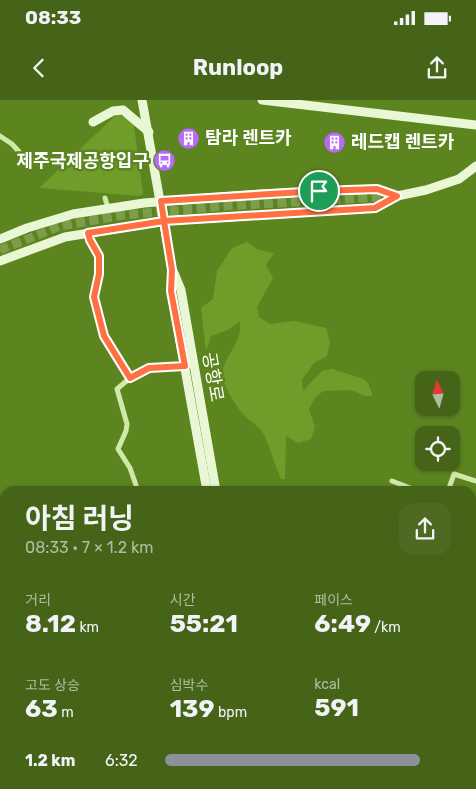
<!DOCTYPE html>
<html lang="ko">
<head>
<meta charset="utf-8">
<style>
  :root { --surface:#456418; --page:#4c6a21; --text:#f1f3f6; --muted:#b0bda2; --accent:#8c9099 }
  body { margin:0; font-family:Rubik,"Noto Sans KR",sans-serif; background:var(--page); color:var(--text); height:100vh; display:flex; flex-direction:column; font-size:19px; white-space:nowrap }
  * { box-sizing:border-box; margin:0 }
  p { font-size:16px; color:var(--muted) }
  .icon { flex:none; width:28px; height:28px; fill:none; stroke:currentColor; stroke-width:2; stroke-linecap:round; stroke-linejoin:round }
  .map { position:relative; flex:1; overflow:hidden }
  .drawer { position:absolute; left:0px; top:386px; width:476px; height:304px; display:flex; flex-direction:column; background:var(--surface); border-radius:15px 15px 0 0; box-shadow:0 1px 4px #0004 }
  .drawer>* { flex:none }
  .needle { width:32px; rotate:355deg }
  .tools { position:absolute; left:415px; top:271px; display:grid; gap:10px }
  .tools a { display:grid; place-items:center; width:45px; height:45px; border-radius:10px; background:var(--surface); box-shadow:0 1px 4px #0004; font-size:25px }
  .pin { position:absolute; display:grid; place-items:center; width:42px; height:42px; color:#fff; margin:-21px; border:2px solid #fff; border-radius:50%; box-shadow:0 1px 5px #0007 }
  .round { display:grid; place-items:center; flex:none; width:52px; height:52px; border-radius:15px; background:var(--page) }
  .head { display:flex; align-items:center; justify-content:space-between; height:85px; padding:0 25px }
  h1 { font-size:28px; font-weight:700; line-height:38px }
  .metrics { display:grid; grid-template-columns:repeat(3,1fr); gap:8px; height:85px; padding:5px 25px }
  .metrics div { display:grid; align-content:center }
  .metrics b { font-size:25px; font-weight:700 }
  .metrics small { font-size:14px; font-weight:400 }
  .metrics p { font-size:14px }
  ul { padding:0 25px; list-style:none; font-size:16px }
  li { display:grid; grid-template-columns:80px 60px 1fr; align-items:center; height:38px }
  li i { height:12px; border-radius:6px; background:var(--accent) }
  .status { display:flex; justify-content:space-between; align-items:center; height:35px; padding:0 25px; background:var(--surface); direction:ltr }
  .status svg { height:14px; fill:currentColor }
  header { display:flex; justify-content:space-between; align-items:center; height:65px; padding:0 25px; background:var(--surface); font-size:22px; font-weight:700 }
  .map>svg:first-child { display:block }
  .green { fill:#709d2a }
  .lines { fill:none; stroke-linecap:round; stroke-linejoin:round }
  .secondary-tunnel { stroke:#7d9d4d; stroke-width:9; stroke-dasharray:9 4.5; stroke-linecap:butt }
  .street { stroke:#d0e9a9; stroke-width:5 }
  .secondary { stroke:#e9f7d4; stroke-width:9 }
  .route-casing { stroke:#fff; stroke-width:10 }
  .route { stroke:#ff7043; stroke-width:6 }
  .labels { text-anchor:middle; stroke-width:5; stroke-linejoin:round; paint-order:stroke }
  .poi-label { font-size:18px; font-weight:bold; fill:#fff; stroke:#5c8520; text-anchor:start }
  .street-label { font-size:18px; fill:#fff; stroke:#5c8520 }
</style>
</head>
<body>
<div class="status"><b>08:33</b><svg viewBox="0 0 49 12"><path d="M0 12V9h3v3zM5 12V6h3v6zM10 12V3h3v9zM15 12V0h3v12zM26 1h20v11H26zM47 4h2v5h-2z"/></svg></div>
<header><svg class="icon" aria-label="back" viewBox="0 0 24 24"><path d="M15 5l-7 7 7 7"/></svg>Runloop<svg class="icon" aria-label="share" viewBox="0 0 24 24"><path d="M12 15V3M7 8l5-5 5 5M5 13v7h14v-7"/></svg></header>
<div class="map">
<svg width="476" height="689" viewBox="0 0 476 689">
  <rect width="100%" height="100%" fill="#5c8520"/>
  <g class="green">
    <path d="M119 15C125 17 131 19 134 26L143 94 139 96 40 88V87L115 16Z"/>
    <path d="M247 142 259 150 274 153 266 165 273 178 257 207 259 217 270 224 295 221 326 228 330 242 327 256 314 263 302 280 303 291 322 271 332 269 363 279 368 283 373 296H365L351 290 323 291 315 298 309 309 315 327 311 339 298 343 286 336 285 379H281C275 366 269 344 263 333 259 326 249 321 243 314 236 306 225 289 223 278 219 259 243 246 240 221L228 230 211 236 206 251 201 208 213 199 217 171 232 148Z"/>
    <polygon points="0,530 5,532 5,685 129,685 124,689 0,689"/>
    <polygon points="388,685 443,685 447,689 391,689"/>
  </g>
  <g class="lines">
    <polyline class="secondary-tunnel" points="0,150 60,126 124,115 226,106 396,96"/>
    <g class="street">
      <polyline points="0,36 12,44 21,54"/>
      <polyline points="105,98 108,108"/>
      <polyline points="88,133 90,140 99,156 99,174 94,197 104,236 130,278 117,289 127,324 126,331 118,349 130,368 138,391"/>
      <polyline points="130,278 149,268 185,266"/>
      <polyline points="392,381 418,391"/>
      <polyline points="448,391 454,374 476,381"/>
      <polyline points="471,411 476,412"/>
      <polyline points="0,430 5,434"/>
      <polyline points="471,459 476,469"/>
      <polyline points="471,510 476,505"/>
      <polyline points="471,624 476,625"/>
    </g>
    <g class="secondary">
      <polyline points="142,0 172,169 171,191 207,391"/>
      <polyline points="262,0 476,25"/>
      <polyline points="93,22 113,11 123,10 149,32"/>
      <polyline points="0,139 27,128 73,114 144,103 261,94 377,89 397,96"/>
      <polyline points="0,161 65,137 164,121 375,108 397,96 426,90 459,79 476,66"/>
      <polyline points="174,173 181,190 216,391"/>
      <polyline points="471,584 476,582"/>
      <polyline points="140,689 144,685"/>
      <polyline points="244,689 253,685"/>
      <polyline points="283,689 286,685"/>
    </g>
  </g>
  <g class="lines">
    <defs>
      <polyline id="route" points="319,91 161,101 164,121 88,133 90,140 99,156 99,174 94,197 104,236 130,278 149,268 185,266 171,191 172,170 164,121 375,108 397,96 377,89 319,91"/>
    </defs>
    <use href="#route" class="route-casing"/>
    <use href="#route" class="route"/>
  </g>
  <defs>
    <symbol id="building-disc" viewBox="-11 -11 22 22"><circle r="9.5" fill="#b769f7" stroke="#5c8520"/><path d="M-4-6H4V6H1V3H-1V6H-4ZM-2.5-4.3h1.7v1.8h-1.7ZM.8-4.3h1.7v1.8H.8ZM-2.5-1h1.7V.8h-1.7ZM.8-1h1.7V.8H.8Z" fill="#fff"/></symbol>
    <symbol id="bus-disc" viewBox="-11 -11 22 22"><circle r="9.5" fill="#b769f7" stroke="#5c8520"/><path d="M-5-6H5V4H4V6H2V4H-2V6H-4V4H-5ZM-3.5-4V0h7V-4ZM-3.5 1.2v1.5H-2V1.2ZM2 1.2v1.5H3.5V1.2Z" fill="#fff"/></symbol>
  </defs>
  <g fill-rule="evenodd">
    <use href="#building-disc" x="176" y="26" width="25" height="25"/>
    <use href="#building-disc" x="322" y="30" width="25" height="25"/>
    <use href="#bus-disc" x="152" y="48" width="25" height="25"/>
  </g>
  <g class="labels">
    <g class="poi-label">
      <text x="205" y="44">탐라 렌트카</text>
      <text x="351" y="48">레드캡 렌트카</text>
      <text x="149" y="67" text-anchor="end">제주국제공항입구</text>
    </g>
    <g class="street-label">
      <text transform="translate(213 277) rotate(80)" y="6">공항로</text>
    </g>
  </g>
</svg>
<div class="tools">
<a><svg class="needle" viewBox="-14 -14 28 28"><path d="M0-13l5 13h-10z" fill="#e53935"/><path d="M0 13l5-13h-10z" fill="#b0bda2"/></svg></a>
<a><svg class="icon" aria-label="locate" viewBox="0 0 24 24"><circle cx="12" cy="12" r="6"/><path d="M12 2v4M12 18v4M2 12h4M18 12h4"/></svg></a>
</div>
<div class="pin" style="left:319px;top:91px;background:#1e9e55"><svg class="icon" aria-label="arrive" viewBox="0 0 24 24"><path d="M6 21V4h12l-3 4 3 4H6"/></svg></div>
<section class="drawer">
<div class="head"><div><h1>아침 러닝</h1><p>08:33 · 7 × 1.2 km</p></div><a class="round"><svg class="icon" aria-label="share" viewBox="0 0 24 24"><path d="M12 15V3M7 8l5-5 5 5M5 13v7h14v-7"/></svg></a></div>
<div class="metrics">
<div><p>거리</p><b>8.12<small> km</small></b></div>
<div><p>시간</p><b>55:21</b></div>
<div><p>페이스</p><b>6:49<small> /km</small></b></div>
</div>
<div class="metrics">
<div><p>고도 상승</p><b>63<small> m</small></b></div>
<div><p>심박수</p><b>139<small> bpm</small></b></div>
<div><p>kcal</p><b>591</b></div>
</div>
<ul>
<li><b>1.2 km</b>6:32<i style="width:89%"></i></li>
</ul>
</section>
</div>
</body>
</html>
